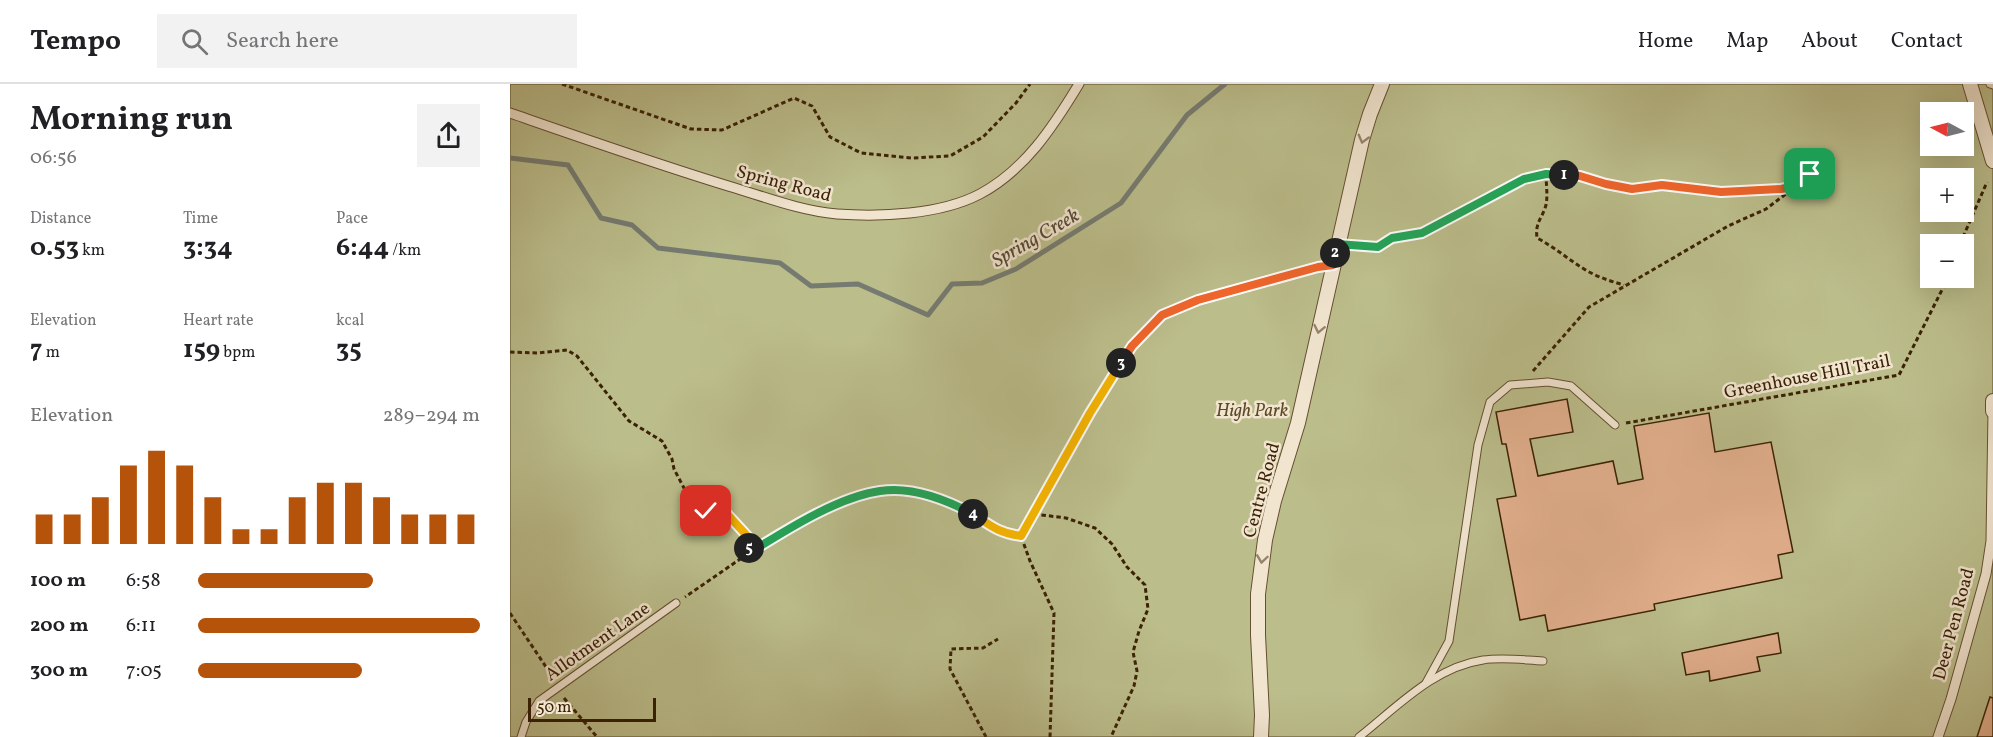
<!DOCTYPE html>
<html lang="en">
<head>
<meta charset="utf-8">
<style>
  :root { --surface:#fff; --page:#f2f2f2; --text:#202124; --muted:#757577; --line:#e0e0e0; --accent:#b45309 }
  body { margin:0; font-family:Vollkorn,serif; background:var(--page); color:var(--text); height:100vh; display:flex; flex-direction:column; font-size:22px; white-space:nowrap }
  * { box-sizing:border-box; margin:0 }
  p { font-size:20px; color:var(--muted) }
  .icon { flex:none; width:33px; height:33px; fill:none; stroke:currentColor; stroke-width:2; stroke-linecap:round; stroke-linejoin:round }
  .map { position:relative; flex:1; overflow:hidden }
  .side { display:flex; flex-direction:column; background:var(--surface); width:510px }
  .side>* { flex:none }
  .needle { width:39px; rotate:277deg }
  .buttons { position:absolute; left:1410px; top:18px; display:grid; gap:12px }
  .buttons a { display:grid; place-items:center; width:54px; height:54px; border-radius:0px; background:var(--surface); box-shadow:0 6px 24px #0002; font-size:30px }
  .scale { position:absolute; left:18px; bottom:15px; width:128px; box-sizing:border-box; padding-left:6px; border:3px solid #3b2205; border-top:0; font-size:16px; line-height:21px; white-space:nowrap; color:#3b2205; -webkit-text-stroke:4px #f1e5d0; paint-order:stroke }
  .pin { position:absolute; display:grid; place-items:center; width:51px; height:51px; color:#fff; margin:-26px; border-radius:12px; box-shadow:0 3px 9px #0006 }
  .km { position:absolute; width:30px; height:30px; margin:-15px; border-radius:50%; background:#222; color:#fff; font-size:16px; line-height:30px; text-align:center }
  .round { display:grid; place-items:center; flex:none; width:63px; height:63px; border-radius:0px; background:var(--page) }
  .headline { display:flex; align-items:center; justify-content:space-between; height:102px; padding:0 30px }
  h1 { font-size:33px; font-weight:700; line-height:45px }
  .stats { display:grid; grid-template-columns:repeat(3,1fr); gap:9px; height:102px; padding:6px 30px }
  .stats div { display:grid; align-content:center }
  .stats b { font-size:26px; font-weight:700 }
  .stats small { font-size:16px; font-weight:400 }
  .stats p { font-size:16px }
  .chart { height:168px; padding:12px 30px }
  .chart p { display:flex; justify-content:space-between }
  .chart svg { width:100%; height:108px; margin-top:6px; stroke:var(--accent); stroke-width:6 }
  ul { padding:0 30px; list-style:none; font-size:20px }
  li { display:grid; grid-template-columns:96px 72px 1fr; align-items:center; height:45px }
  li i { height:15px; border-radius:8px; background:var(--accent) }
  header { display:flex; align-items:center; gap:36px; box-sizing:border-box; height:84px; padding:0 30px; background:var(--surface); border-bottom:2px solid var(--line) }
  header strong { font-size:28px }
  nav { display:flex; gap:33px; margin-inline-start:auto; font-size:21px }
  .search { width:420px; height:54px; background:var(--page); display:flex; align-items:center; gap:15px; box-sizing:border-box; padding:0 21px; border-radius:0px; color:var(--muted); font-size:22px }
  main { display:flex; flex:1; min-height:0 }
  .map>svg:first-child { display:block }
  .green { fill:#bbbd8b; stroke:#7b7048; stroke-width:1.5; fill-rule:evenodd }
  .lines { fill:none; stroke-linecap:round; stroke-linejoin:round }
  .stream { stroke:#757b71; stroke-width:5 }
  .building { fill:#e2af8d; stroke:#3b2205; stroke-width:1.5 }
  .service-casing { stroke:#664f32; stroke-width:9 }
  .pedestrian-casing { stroke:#664f32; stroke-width:11 }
  .minor-casing { stroke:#664f32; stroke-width:16 }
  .path { stroke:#3b2205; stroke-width:3; stroke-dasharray:4.5 3; stroke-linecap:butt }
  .service { stroke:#f1e5d0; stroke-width:7 }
  .pedestrian { stroke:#f1e5d0; stroke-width:9 }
  .minor { stroke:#f1e5d0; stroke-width:14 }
  .oneway { stroke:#96846a }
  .split-1-casing { stroke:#fff; stroke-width:12 }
  .split-2-casing { stroke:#fff; stroke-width:12 }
  .split-3-casing { stroke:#fff; stroke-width:12 }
  .split-4-casing { stroke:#fff; stroke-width:12 }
  .split-5-casing { stroke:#fff; stroke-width:12 }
  .split-6-casing { stroke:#fff; stroke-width:12 }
  .split-1 { stroke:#f0652b; stroke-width:8 }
  .split-2 { stroke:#22a559; stroke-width:8 }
  .split-3 { stroke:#f0652b; stroke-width:8 }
  .split-4 { stroke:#f5b400; stroke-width:8 }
  .split-5 { stroke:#22a559; stroke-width:8 }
  .split-6 { stroke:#f5b400; stroke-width:8 }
  .labels { text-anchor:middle; stroke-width:5; stroke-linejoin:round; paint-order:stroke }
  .street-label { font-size:18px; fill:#3b2205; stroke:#f1e5d0 }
  .park-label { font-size:18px; font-style:italic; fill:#5b4926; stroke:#f1e5d0 }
  .water-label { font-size:20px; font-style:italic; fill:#534732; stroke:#f1e5d0 }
</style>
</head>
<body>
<header>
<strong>Tempo</strong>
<div class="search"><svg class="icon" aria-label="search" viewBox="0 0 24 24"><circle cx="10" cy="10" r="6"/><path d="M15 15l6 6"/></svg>Search here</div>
<nav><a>Home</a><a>Map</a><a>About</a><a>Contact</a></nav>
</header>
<main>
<section class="side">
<div class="headline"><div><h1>Morning run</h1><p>06:56</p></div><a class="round"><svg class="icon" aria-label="share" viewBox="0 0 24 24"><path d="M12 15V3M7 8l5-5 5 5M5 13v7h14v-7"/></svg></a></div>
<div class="stats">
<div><p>Distance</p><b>0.53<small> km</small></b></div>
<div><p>Time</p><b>3:34</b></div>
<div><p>Pace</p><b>6:44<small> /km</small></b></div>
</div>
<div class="stats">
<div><p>Elevation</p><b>7<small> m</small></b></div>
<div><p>Heart rate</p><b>159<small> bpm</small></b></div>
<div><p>kcal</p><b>35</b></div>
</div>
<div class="chart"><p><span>Elevation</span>289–294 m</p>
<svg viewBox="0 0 160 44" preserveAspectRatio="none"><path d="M5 44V32M15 44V32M25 44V25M35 44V12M45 44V6M55 44V12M65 44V25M75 44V38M85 44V38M95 44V25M105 44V19M115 44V19M125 44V25M135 44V32M145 44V32M155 44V32"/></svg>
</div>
<ul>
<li><b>100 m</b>6:58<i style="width:62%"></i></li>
<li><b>200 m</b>6:11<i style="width:100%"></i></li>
<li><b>300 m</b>7:05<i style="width:58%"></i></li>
</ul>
</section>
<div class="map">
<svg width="1483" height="653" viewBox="0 0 1483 653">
  <rect width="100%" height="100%" fill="#e9d7b7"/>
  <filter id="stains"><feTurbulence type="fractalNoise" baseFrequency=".00333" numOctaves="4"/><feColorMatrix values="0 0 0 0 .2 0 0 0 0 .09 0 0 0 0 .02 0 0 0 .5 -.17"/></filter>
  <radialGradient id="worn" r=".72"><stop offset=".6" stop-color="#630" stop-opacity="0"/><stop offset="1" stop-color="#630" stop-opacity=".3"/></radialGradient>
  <path class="green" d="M0 0H1483V653H0ZM1420 28H1454V62H1420ZM1420 94H1454V128H1420ZM1420 160H1454V194H1420Z"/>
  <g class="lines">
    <polyline class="stream" points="0,74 58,81 91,134 122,141 148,164 270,179 301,202 348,200 418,231 442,200 472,199 506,185 611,119 677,31 715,0"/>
  </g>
  <g class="building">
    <polygon points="1057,315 1063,348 1020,355 1028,392 1103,377 1108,400 1133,395 1124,342 1199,329 1205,368 1261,358 1283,468 1268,471 1272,494 1144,520 1145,526 1038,547 1035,531 1010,536 987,415 1006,412 996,360 992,360 986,328"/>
    <polygon points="1268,549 1271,569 1247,573 1250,587 1200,597 1199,587 1176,591 1172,569"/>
    <polygon points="1480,613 1483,614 1483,653 1467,653"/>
  </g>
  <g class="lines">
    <defs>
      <g id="service">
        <polyline points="1480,0 1483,1"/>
        <polyline points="916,599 939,557 968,361 980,318 1000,301 1038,298 1061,302 1105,341"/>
        <polyline points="11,653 16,638 29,617 166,519"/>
        <path d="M849 653C886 624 924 583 973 576 993 573 1013 576 1033 577"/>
      </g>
      <g id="pedestrian">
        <path d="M0 29C75 55 149 81 225 104 258 114 292 127 327 130 370 133 430 131 470 110 515 86 543 43 569 0"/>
        <polyline points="1428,653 1441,615 1476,490 1481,457 1483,327"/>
      </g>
      <g id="minor">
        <polyline points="1460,0 1483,77"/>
        <polyline points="1483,327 1483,317"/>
        <polyline points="751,653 752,631 748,551 748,510 755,456 764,417 788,339 852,56 860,30 872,0"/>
      </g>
    </defs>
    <use href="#service" class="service-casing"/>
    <use href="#pedestrian" class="pedestrian-casing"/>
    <use href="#minor" class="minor-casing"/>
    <g class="path">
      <polyline points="52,0 181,45 212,46 284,14 302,22 320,53 351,69 402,74 440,72 473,53 506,19 520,0"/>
      <path d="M1036 90C1036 100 1038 111 1036 121 1032 135 1025 138 1027 154 1044 163 1058 175 1074 185 1087 193 1100 197 1114 201"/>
      <polyline points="1450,160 1477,98"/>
      <polyline points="844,161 868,163 882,154 912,149 1014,95 1036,90 1070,92 1096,100 1122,105 1152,101 1211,108 1241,108 1271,105 1286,102 1310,79"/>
      <polyline points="0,268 28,269 57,266 67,272 119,337 152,357 162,375 164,385 175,406 187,420 196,427 217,430 240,455 240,462 236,471 175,513"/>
      <polyline points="1023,287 1079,223 1218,142 1256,125 1285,103"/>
      <polyline points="1116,339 1389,291 1438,194"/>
      <polyline points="524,430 556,434 585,444 602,460 617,483 635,501 638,525 629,547 623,568 627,587 624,602 601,653"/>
      <path d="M238 470C275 447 326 414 370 407 386 404 418 409 433 415 462 427 479 448 511 452"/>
      <polyline points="0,529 44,595"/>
      <polyline points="54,614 87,653"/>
      <polyline points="476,653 440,585 441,565 473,564 488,555"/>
      <polyline points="540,653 544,529 520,477 511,452 580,329 622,262 652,231 688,216 807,183"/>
    </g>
    <use href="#service" class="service"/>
    <use href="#pedestrian" class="pedestrian"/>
    <use href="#minor" class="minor"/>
  </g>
  <defs><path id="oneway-chevron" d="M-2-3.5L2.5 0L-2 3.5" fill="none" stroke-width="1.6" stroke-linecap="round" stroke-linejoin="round" transform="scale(1.5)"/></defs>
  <g class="oneway">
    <use href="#oneway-chevron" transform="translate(853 55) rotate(105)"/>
    <use href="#oneway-chevron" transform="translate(809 245) rotate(102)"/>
    <use href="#oneway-chevron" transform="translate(752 475) rotate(98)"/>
  </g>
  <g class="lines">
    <defs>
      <polyline id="split-1" points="1054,91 1070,92 1096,100 1122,105 1152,101 1211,108 1271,105 1286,102 1300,90"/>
      <polyline id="split-2" points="825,169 827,160 868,163 882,154 912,149 1014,95 1036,90 1054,91"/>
      <polyline id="split-3" points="611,279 622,262 652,231 688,216 808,183 823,181 825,169"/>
      <path id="split-4" d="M463 430C481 442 489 449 511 452L580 329 611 279"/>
      <path id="split-5" d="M239 464 236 471C273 448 327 413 370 407 401 402 437 416 463 430"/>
      <polyline id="split-6" points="196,427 217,430 240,455 239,464"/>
    </defs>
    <use href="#split-1" class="split-1-casing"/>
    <use href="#split-2" class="split-2-casing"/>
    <use href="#split-3" class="split-3-casing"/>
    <use href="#split-4" class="split-4-casing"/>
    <use href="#split-5" class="split-5-casing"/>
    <use href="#split-6" class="split-6-casing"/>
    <use href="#split-1" class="split-1"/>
    <use href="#split-2" class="split-2"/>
    <use href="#split-3" class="split-3"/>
    <use href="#split-4" class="split-4"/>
    <use href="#split-5" class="split-5"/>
    <use href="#split-6" class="split-6"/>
  </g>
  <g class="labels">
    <g class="street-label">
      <text transform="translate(274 99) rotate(15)" y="6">Spring Road</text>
      <text transform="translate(1297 292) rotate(-11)" y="6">Greenhouse Hill Trail</text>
      <text transform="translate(751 406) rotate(-75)" y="6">Centre Road</text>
      <text transform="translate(1443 540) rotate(-75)" y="6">Deer Pen Road</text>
      <text transform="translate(87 557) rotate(-35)" y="6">Allotment Lane</text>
    </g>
    <g class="park-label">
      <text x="742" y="332">High Park</text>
    </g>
    <g class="water-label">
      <text transform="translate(525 153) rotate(-30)" y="7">Spring Creek</text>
    </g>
  </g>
  <rect width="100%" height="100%" filter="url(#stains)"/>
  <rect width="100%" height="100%" fill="url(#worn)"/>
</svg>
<div class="buttons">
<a><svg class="needle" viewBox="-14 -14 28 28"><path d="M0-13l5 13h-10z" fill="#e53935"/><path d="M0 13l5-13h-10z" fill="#757577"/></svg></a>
<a>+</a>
<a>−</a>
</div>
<div class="scale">50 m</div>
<div class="pin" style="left:1300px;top:90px;background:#1e9e55"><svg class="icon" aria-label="arrive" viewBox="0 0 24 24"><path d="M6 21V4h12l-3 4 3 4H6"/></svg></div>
<div class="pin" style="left:196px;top:427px;background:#d93025"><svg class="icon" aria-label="check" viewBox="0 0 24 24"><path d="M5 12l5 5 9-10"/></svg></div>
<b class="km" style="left:1054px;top:91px">1</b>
<b class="km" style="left:825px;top:169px">2</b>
<b class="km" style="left:611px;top:279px">3</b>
<b class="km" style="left:463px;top:430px">4</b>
<b class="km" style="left:239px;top:464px">5</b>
</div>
</main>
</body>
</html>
